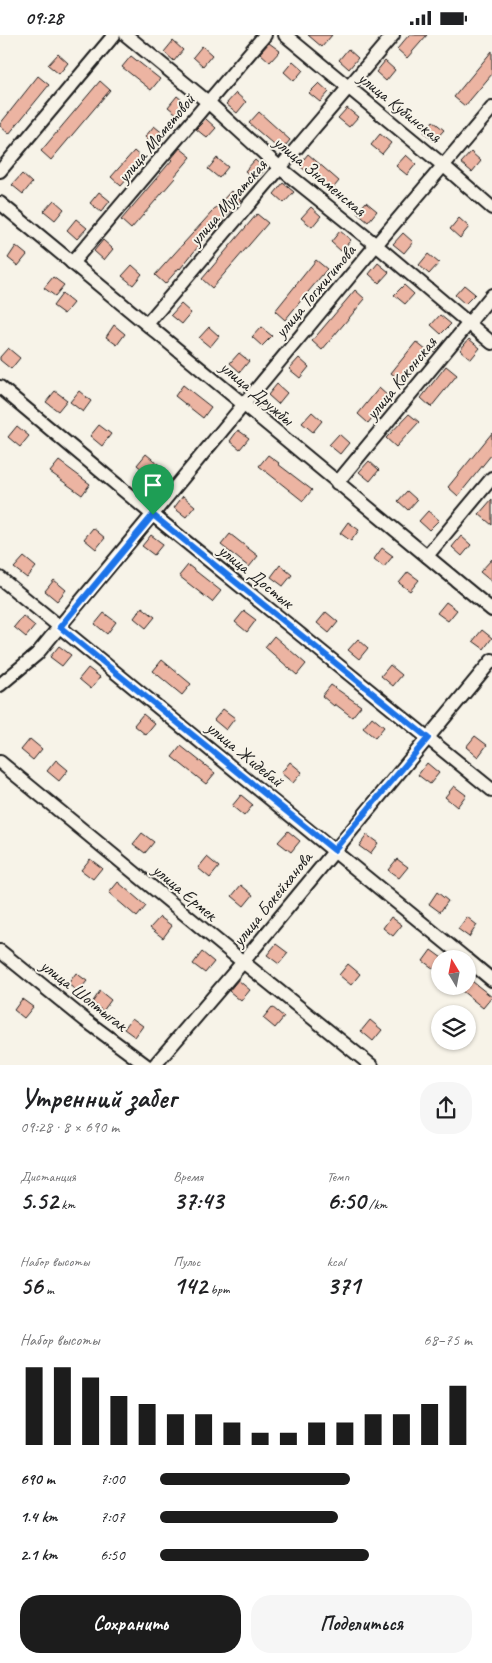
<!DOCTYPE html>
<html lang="ru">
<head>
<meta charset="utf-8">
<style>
  :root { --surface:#fff; --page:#f6f6f6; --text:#202124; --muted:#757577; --accent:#1c1c1c }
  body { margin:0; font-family:Caveat,sans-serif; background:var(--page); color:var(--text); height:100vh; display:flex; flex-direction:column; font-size:19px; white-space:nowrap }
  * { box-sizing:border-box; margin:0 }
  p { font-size:16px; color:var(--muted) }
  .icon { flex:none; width:28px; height:28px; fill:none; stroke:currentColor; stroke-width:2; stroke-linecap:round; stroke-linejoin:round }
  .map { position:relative; height:1030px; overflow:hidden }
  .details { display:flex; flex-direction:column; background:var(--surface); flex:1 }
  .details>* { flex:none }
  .needle { width:32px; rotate:350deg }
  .buttons { position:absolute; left:431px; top:915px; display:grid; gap:10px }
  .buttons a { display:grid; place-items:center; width:45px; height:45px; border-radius:50%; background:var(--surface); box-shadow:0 1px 4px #0004; font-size:25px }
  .pin { position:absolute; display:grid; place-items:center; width:42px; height:42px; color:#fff; margin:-51px -21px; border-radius:50% 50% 50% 0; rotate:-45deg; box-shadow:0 0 5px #0007 }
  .pin .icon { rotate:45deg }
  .round { display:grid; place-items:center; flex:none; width:52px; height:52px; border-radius:20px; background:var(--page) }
  .summary { display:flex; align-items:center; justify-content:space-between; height:85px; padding:0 20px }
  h1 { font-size:28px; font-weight:700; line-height:38px }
  .metrics { display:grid; grid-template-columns:repeat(3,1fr); gap:8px; height:85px; padding:5px 20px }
  .metrics div { display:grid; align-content:center }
  .metrics b { font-size:25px; font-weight:700 }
  .metrics small { font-size:14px; font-weight:400 }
  .metrics p { font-size:14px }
  .chart { height:140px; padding:10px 20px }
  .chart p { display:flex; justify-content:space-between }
  .chart svg { width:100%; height:90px; margin-top:5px; stroke:var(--accent); stroke-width:6 }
  .button { display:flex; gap:10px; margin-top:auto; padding:10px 20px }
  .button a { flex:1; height:58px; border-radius:20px; background:var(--accent); color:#fff; font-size:20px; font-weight:700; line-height:58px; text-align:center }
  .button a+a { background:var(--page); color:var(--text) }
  ul { padding:0 20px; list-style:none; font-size:16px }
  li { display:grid; grid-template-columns:80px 60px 1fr; align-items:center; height:38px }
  li i { height:12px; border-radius:6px; background:var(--accent) }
  .status { display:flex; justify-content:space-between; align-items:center; height:35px; padding:0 25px; background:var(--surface); direction:ltr }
  .status svg { height:14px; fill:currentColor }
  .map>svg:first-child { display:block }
  .building { fill:#ecb4a2; stroke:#1c1c1c }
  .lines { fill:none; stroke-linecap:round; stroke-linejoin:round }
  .minor-casing { stroke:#1c1c1c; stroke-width:16 }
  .minor { stroke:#f7f3e8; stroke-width:12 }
  .route-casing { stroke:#fff; stroke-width:10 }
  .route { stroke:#1a73e8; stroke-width:6 }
  .labels { text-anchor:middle; stroke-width:4; stroke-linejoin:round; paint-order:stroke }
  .street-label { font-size:18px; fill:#1c1c1c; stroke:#f7f3e8 }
</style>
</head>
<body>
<div class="status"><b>09:28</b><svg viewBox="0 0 49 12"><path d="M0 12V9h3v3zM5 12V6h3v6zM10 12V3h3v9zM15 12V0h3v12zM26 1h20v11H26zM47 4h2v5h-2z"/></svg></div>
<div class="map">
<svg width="492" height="1031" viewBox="0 0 492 1031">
  <rect width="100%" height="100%" fill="#f7f3e8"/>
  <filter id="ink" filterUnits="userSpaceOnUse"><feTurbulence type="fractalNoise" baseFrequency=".02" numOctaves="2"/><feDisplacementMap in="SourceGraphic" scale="10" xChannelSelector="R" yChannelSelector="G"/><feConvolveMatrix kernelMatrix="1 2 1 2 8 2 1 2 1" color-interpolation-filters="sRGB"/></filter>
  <g filter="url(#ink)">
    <g class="building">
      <polygon points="308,0 332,0 322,12"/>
      <polygon points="409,0 427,0 407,23 397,14"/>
      <polygon points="173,6 183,15 174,26 164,17"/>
      <polygon points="269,8 280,16 270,27 260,18"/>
      <polygon points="202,11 212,20 203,31 193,22"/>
      <polygon points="348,14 358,23 349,34 339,25"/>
      <polygon points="492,16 492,39 465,71 454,62"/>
      <polygon points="58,19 68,28 59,39 48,30"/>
      <polygon points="131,21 160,44 151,55 122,32"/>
      <polygon points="293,26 303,35 294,46 284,37"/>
      <polygon points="385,26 395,35 386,46 376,37"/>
      <polygon points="38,41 49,50 9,99 0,91 0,89"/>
      <polygon points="100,46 110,55 51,125 41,116"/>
      <polygon points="319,48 329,57 320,67 309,58"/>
      <polygon points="236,58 246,67 237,78 226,69"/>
      <polygon points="177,61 188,70 178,80 168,72"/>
      <polygon points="347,73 358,82 349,92 338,83"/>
      <polygon points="259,77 290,105 281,116 249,88"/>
      <polygon points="206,84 216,93 207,103 196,94"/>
      <polygon points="433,86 444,95 434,106 424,97"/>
      <polygon points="154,91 165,100 155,111 145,102"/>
      <polygon points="380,99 391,108 382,119 371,110"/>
      <polygon points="180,113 191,122 174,142 175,143 131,194 121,185 172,125 171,124"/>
      <polygon points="134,116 144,125 121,151 111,142"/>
      <polygon points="471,117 481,126 472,137 461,128"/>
      <polygon points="308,119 339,146 330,157 299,130"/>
      <polygon points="406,120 416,129 407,140 396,131"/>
      <polygon points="217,123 228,132 219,143 208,134"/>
      <polygon points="255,125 265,134 256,145 245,136"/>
      <polygon points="22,139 32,148 23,159 12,150"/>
      <polygon points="283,148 294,157 284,168 274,159"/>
      <polygon points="231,156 241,165 215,193 214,192 180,234 179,233 165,249 155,240"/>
      <polygon points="99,157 110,166 101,177 90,168"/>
      <polygon points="54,165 64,174 55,185 44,176"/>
      <polygon points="366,167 377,176 368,187 357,178"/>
      <polygon points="311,172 321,181 312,192 301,183"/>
      <polygon points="257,179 268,188 212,253 202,244"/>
      <polygon points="459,183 469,192 460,203 450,194"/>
      <polygon points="76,184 87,193 77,204 67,195"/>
      <polygon points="340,196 351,205 341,216 331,207"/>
      <polygon points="403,198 413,207 404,218 393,209"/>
      <polygon points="103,205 113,214 104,225 94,216"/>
      <polygon points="16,211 27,220 18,231 8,223"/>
      <polygon points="428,219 439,228 429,239 419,230"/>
      <polygon points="316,225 327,234 285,285 275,276"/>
      <polygon points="378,228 389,237 379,248 369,239"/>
      <polygon points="132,230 142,239 133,250 122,241"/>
      <polygon points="53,242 64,250 55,261 44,253"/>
      <polygon points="404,250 414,259 405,269 394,260"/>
      <polygon points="464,250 475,259 465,269 455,260"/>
      <polygon points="355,255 365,264 322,315 312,306"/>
      <polygon points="62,259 73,268 64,279 53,271"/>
      <polygon points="181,269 191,278 182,289 171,280"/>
      <polygon points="440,280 451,289 441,299 431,290"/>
      <polygon points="114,290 125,299 117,310 106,302"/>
      <polygon points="209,292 219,301 210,312 199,303"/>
      <polygon points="261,292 272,301 262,311 252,302"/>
      <polygon points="469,304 480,313 471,324 460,315"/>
      <polygon points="416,307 427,316 402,347 391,338"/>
      <polygon points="8,313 20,323 11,334 0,325 0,322"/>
      <polygon points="239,318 249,326 240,337 230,328"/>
      <polygon points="299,323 309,332 300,343 289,334"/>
      <polygon points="446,331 457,340 431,372 421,363"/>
      <polygon points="277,349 287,358 278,369 268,360"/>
      <polygon points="183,350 211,372 203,383 175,361"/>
      <polygon points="379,353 389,362 368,388 358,379"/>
      <polygon points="55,356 67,365 58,376 46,367"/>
      <polygon points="79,356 91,366 83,377 70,367"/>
      <polygon points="312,377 322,386 313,397 302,388"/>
      <polygon points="409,379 419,387 396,412 386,403"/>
      <polygon points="99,390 111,399 102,411 90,401"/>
      <polygon points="17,391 29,401 20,412 8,402"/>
      <polygon points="238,395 249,403 240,414 230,406"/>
      <polygon points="492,398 492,419 458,461 448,452"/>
      <polygon points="339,399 349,408 340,419 329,410"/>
      <polygon points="146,419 158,429 149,440 137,430"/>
      <polygon points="268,420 279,428 278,429 312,455 303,466 259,431"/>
      <polygon points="59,426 90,449 82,460 50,437"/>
      <polygon points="369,426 379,435 370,446 359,437"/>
      <polygon points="407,456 417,465 408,475 398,466"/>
      <polygon points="183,461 195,471 186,482 174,473"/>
      <polygon points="492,464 492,490 479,479"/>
      <polygon points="428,476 439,485 429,495 419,486"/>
      <polygon points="348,487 359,495 351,506 340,498"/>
      <polygon points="93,493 105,503 96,514 84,504"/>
      <polygon points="230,499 258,521 249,532 221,510"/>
      <polygon points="151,500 163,509 154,520 142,511"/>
      <polygon points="461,501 471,510 462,521 452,512"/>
      <polygon points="382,513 393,521 384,532 374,524"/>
      <polygon points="24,522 36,532 27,543 14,533"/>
      <polygon points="492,524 492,547 480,537"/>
      <polygon points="188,530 221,556 212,567 179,541"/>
      <polygon points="280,530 292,540 283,551 271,542"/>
      <polygon points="408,537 419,545 410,556 399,548"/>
      <polygon points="54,545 66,555 57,566 45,556"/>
      <polygon points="446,567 457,575 448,586 437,578"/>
      <polygon points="142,572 155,582 146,593 134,583"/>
      <polygon points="244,576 256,585 247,597 235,587"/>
      <polygon points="326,577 338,587 329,598 317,588"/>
      <polygon points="104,578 116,587 107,599 95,589"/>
      <polygon points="23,581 35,591 26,602 14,592"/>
      <polygon points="482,595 492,603 484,614 473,606"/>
      <polygon points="274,601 306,629 297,640 265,612"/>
      <polygon points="358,604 368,613 359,624 348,615"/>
      <polygon points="59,611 71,620 62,631 50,622"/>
      <polygon points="162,625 191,649 182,660 153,636"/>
      <polygon points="390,630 402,640 393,651 381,641"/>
      <polygon points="88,633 100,642 91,654 79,644"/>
      <polygon points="331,650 361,671 352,682 335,669 334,671 322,661"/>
      <polygon points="223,674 235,683 226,695 214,685"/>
      <polygon points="143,679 155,689 146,700 134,690"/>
      <polygon points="372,682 384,692 375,703 363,693"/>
      <polygon points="475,701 487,710 478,722 466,712"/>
      <polygon points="30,704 42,714 33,725 21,715"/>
      <polygon points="181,711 215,738 206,749 172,722"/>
      <polygon points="56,725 68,735 59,746 47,736"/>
      <polygon points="290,727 302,737 293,748 281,738"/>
      <polygon points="427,728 439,738 430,749 418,740"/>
      <polygon points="454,751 466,760 457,772 445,762"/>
      <polygon points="241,760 253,770 244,781 232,771"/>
      <polygon points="288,796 300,806 291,817 278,807"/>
      <polygon points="142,798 154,807 145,818 133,809"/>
      <polygon points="367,800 378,808 370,819 359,811"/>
      <polygon points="207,822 219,832 210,843 198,833"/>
      <polygon points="90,824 102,833 93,844 81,835"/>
      <polygon points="397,824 408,832 399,843 388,835"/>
      <polygon points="118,847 146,871 137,882 109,858"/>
      <polygon points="241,850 253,860 244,871 232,861"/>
      <polygon points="437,857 448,866 440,877 429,869"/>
      <polygon points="160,882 172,891 163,903 150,893"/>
      <polygon points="391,882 402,890 393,901 383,893"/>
      <polygon points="467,882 477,890 469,902 458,894"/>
      <polygon points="276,909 288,918 279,929 267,920"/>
      <polygon points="431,915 442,923 434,934 423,926"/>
      <polygon points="202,917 214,927 205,938 193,929"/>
      <polygon points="348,929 360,939 351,950 339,940"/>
      <polygon points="76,938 87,946 78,957 68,949"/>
      <polygon points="468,943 492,962 483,973 456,951 468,951"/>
      <polygon points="238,945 250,955 241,966 229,956"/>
      <polygon points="100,956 111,965 103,976 92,968"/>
      <polygon points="22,964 33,972 24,983 14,975"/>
      <polygon points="272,972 284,982 275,993 263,983"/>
      <polygon points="132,983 143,991 135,1002 124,994"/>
      <polygon points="370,985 382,995 373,1006 361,996"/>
    </g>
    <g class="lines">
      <defs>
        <g id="minor">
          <polyline points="126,0 209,68 280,133 376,210 492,308"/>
          <polyline points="285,0 444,131 492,173"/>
          <polyline points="0,136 114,0"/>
          <polyline points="0,168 492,575"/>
          <polyline points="72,228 265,0"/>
          <polyline points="147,289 393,0"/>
          <polyline points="0,352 153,480 492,755"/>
          <polyline points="337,448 492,260"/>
          <polyline points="427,521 492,443"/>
          <polyline points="0,543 466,924"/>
          <polyline points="0,650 37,619 60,591 376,210 492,73"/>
          <polyline points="0,727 243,927 372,1031"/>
          <polyline points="0,916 85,985 147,1031"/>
          <polyline points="468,925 492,945"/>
          <polyline points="154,1031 243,927 492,625"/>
        </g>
      </defs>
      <use href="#minor" class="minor-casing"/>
      <use href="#minor" class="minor"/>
    </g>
  </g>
  <g class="lines" filter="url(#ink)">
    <defs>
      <polygon id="route" points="153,480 428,703 334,815 60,592"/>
    </defs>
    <use href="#route" class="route-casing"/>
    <use href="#route" class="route"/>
  </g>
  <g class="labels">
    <g class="street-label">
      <text transform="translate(400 72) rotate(39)" y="6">улица Кубинская</text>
      <text transform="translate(156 103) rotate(-50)" y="6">улица Маметовой</text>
      <text transform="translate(320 141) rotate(40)" y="6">улица Знаменская</text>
      <text transform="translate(228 167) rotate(-49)" y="6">улица Муратская</text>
      <text transform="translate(315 256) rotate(-50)" y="6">улица Тогжигитова</text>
      <text transform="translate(401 343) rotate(-51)" y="6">улица Коконская</text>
      <text transform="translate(257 358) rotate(40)" y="6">улица Дружбы</text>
      <text transform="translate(256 541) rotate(39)" y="6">улица Достык</text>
      <text transform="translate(245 719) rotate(39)" y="6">улица Жидебай</text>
      <text transform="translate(185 857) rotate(40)" y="6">улица Ермек</text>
      <text transform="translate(272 864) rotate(-51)" y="6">улица Бокейханова</text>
      <text transform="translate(84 960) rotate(38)" y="6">улица Шоптыгак</text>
    </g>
  </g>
</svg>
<div class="buttons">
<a><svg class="needle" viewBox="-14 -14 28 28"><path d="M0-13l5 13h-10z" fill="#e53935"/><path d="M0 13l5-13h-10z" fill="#757577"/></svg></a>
<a><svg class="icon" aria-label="layers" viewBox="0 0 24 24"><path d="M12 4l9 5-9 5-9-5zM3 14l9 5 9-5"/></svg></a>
</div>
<div class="pin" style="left:153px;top:480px;background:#1e9e55"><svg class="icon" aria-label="arrive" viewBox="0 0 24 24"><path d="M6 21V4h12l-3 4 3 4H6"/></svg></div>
</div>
<section class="details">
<div class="summary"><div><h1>Утренний забег</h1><p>09:28 · 8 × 690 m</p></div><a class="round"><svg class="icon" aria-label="share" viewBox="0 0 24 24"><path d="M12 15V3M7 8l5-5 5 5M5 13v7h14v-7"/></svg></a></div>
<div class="metrics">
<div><p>Дистанция</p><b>5.52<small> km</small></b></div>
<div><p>Время</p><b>37:43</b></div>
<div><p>Темп</p><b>6:50<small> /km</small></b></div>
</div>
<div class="metrics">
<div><p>Набор высоты</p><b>56<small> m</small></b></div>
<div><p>Пульс</p><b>142<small> bpm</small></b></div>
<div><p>kcal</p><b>371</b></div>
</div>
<div class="chart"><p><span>Набор высоты</span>68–75 m</p>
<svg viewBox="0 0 160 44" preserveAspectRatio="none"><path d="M5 44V6M15 44V6M25 44V11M35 44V20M45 44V24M55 44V29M65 44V29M75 44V33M85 44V38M95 44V38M105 44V33M115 44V33M125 44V29M135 44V29M145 44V24M155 44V15"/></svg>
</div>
<ul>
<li><b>690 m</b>7:00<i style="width:61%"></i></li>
<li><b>1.4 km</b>7:07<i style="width:57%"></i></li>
<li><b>2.1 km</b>6:50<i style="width:67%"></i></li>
</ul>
<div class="button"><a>Сохранить</a><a>Поделиться</a></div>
</section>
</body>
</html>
